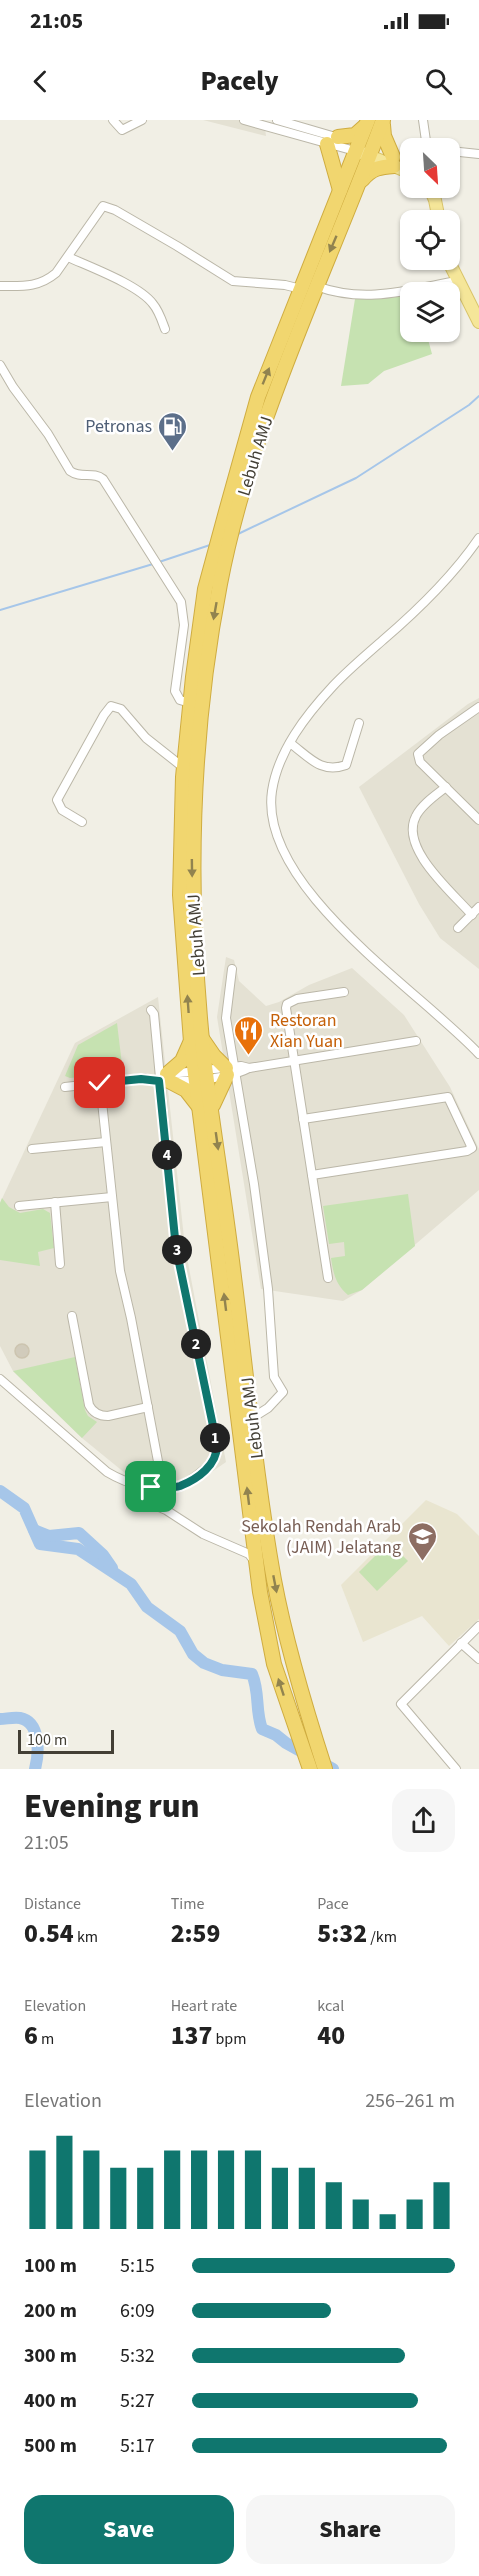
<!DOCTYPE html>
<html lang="en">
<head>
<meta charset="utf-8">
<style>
  :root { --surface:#fff; --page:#f6f6f6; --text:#222; --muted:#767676; --accent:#0f766e }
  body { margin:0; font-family:"Source Sans 3",sans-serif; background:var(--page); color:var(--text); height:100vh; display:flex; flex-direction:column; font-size:22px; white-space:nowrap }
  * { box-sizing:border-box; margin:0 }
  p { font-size:20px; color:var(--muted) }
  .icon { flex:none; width:33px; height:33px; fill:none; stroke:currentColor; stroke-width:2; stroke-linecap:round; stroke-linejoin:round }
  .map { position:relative; height:1649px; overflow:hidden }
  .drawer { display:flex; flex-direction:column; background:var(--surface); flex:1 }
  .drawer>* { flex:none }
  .needle { width:39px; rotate:155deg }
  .controls { position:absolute; left:400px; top:18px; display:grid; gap:12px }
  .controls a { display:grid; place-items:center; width:60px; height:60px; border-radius:12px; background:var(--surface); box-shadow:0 2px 4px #0004; font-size:30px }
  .scale { position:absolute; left:18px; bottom:15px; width:96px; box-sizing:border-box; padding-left:6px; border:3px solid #433f35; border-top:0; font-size:16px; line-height:21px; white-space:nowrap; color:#433f35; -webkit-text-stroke:4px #fff; paint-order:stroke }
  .pin { position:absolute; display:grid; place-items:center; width:51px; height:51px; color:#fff; margin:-26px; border-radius:12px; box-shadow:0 3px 9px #0006 }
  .km { position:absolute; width:30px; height:30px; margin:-15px; border-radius:50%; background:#222; color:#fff; font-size:16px; line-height:30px; text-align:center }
  .round { display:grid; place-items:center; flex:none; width:63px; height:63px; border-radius:18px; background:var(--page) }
  .head { display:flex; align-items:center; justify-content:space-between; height:102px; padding:0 24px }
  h1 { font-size:33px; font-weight:800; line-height:45px }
  .figures { display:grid; grid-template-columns:repeat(3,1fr); gap:9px; height:102px; padding:6px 24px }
  .figures div { display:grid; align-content:center }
  .figures b { font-size:26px; font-weight:800 }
  .figures small { font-size:16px; font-weight:400 }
  .figures p { font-size:16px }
  .chart { height:168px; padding:12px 24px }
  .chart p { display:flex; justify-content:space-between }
  .chart svg { width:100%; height:108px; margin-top:6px; stroke:var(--accent); stroke-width:6 }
  .cta { display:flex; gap:12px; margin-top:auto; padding:12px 24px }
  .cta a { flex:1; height:69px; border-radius:18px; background:var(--accent); color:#fff; font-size:24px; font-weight:800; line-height:69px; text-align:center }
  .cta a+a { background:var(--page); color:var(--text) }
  ul { padding:0 24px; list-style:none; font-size:20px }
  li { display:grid; grid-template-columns:96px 72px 1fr; align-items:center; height:45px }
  li i { height:15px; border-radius:8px; background:var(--accent) }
  .status { display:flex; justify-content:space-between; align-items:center; height:42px; padding:0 30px; background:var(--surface); direction:ltr }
  .status svg { height:16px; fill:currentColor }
  header { display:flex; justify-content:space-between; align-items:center; height:78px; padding:0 24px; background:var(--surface); font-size:27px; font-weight:800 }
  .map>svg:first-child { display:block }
  .residential { fill:#e4e1d3 }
  .education { fill:#e9e5d0 }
  .green { fill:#c6e2b1 }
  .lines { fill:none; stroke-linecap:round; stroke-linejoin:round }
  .stream { stroke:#a6c6e9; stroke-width:2 }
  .river { stroke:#a6c6e9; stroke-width:12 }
  .building { fill:#d1cbbb; stroke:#ccc4af; stroke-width:1.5 }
  .street-casing { stroke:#bbb7a8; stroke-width:10 }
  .primary-casing { stroke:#d9c56b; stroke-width:14 }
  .highway-casing { stroke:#cfac40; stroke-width:16 }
  .street { stroke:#fff; stroke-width:8 }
  .primary { stroke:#f5e699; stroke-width:12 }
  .highway { stroke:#f1d66f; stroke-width:14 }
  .oneway { fill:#91834f }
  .route-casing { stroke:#fff; stroke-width:12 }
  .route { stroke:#0f766e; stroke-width:8 }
  .labels { text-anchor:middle; stroke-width:5; stroke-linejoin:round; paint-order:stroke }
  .service-label { font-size:18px; fill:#4e5e75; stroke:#fff; text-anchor:end }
  .street-label { font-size:18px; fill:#433f35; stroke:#fff }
  .food-label { font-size:18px; fill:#c56008; stroke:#fff; text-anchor:start }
  .education-label { font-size:18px; fill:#785e54; stroke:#fff; text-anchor:end }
</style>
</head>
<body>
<div class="status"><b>21:05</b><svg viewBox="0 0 49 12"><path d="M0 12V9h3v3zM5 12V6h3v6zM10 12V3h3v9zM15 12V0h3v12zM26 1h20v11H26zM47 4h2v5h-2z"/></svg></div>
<header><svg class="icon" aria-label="back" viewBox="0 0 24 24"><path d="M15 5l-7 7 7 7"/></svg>Pacely<svg class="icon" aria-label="search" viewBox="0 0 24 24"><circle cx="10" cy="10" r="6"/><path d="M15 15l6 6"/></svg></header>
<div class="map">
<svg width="479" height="1649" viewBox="0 0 479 1649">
  <rect width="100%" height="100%" fill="#f1efe5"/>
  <g class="residential">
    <polygon points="203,0 264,0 266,16"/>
    <polygon points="479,578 479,849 440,818 419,784 359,667 468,584"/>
    <polygon points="226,837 234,840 239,861 266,886 279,882 309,865 352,848 404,895 450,967 479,1029 479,1070 362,1170 343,1181 261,1169 217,897"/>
    <polygon points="158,877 185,1127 226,1342 187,1369 171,1372 147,1371 82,1318 13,1251 0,1226 0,1083 75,923"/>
  </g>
  <polygon class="education" points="426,1380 457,1394 479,1416 479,1499 449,1526 422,1496 363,1522 341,1465"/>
  <g class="green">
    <polygon points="411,172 411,212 426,212 432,234 384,251 368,264 341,266 355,179"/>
    <polygon points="117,903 123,953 70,958 65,956 78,925"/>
    <path d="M408 1074 415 1126 362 1170 348 1175C336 1165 333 1153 331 1138L345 1136 344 1122 329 1124 323 1086Z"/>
    <polygon points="2,1078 9,1087 20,1093 43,1089 50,1093 54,1128 38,1132 40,1146 0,1140 0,1083"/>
    <polygon points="75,1237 85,1290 88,1296 97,1302 82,1318 13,1251"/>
    <polygon points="389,1422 408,1441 377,1471 359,1452"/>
  </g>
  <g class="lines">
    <g class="stream">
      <polyline points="238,414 356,358 469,285 479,276"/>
      <polyline points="159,442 213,424"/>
      <polyline points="0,490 153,444"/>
    </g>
    <g class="river">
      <path d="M0 1371 24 1388 40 1424 78 1429 131 1464 147 1487 180 1511 193 1534 204 1543 222 1550 252 1554C260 1573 255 1590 262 1609L276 1615 286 1623 333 1649"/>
      <polyline points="34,1410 49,1416 79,1413 103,1435 112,1448"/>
      <path d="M0 1599C6 1599 13 1597 20 1598 41 1602 39 1634 35 1649"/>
    </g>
  </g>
  <circle class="building" cx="22" cy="1231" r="7"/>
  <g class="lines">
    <defs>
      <g id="street">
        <polyline points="113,0 122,10 142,0"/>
        <polyline points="244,0 355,31"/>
        <polyline points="277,0 339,18"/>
        <polyline points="423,0 427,28"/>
        <polyline points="450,31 479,34"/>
        <path d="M68 137C90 147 139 165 153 184 159 191 162 201 165 209"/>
        <path d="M0 166C22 166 38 168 56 153L103 86 115 90 177 126 233 161 285 165 301 169"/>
        <path d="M316 166C365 184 408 170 457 161"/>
        <path d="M0 245 13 267 48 314 70 351C81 359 93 351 103 359L181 482 184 505 175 571 180 580 190 583"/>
        <path d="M479 418C453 456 418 490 383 520 366 535 348 550 333 566 306 595 278 631 272 671 258 767 420 871 479 934"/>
        <polyline points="479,587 439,615 418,634 420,642 479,700"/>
        <path d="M290 623C309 637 321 654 346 645L359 603"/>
        <path d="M446 667C436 675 422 684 416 696 399 728 452 772 472 795"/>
        <polyline points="82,702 62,690 57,680 104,595 111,586 121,589 146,618 184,648"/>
        <polyline points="458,808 479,787"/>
        <polyline points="232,849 226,898 254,1064 268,1169 274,1257 283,1272 268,1288 252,1298"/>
        <polyline points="170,954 241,946 249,948"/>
        <path d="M141 959C168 964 224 961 249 948L416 921"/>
        <polyline points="100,963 120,1151 131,1198 160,1352"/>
        <polyline points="65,967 144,958"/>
        <polyline points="303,999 448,977 472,1028 467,1031 312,1055"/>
        <polyline points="32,1029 106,1022"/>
        <polyline points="55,1082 60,1144"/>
        <polyline points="19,1086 112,1077"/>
        <polyline points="328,1158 286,888 287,884 297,879 344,872"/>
        <path d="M72 1196 89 1285C93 1293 99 1296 108 1296L148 1287"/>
        <path d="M0 1259 107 1352C127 1364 158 1374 181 1365 188 1362 195 1357 201 1352 212 1345 217 1338 217 1325L176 1128 154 894 151 890"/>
        <polyline points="133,1364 134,1376 137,1378 166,1390 203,1414 249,1434 255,1442"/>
        <polyline points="461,1523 479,1539"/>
        <polyline points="456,1649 401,1584 479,1506"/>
      </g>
      <g id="primary">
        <polyline points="362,33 411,53"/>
        <polyline points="430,68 435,80 439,100"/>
        <polyline points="448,140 479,202"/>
      </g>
      <g id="highway">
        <polyline points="383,5 384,16 393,37"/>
        <polyline points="338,17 355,15 364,7"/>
        <polyline points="327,24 340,70"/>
        <path d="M362 60C372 48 380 47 394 46"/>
        <polyline points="203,920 214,936 226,948"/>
        <polyline points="167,954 182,941 190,923"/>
        <polyline points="167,960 186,970 200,988"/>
        <polyline points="213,985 227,955"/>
        <polyline points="310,1649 274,1544 260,1472 191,922 180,775 183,657 193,557 205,469 227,388 258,277 368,0"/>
        <path d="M325 1649C305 1587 286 1524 274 1460 256 1360 247 1258 234 1157 225 1081 212 1005 203 930 187 774 190 618 220 464 251 302 326 154 383 0"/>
      </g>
    </defs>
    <use href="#street" class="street-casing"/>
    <use href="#primary" class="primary-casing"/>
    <use href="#highway" class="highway-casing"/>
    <use href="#street" class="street"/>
    <use href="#primary" class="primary"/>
    <use href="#highway" class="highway"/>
  </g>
  <defs><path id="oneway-solid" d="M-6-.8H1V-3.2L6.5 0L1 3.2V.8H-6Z" transform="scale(1.5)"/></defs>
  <g class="oneway">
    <use href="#oneway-solid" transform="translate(333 124) rotate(113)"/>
    <use href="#oneway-solid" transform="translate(266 256) rotate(-68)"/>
    <use href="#oneway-solid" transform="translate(215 491) rotate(100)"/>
    <use href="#oneway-solid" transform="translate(192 748) rotate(89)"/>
    <use href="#oneway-solid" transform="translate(188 884) rotate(-94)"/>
    <use href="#oneway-solid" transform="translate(217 1021) rotate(82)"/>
    <use href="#oneway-solid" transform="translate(225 1182) rotate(-97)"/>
    <use href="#oneway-solid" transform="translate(248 1376) rotate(-97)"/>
    <use href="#oneway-solid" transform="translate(275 1464) rotate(79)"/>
    <use href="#oneway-solid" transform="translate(281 1567) rotate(-108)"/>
  </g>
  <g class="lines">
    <defs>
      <path id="route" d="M100 963 141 959 159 961 176 1128 217 1325C217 1345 198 1359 180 1366 171 1369 160 1367 151 1367"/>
    </defs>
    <use href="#route" class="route-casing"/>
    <use href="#route" class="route"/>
  </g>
  <defs>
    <symbol id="fuel-pin" viewBox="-11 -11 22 30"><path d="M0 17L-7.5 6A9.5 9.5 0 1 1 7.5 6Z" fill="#5c6f8a" stroke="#fff"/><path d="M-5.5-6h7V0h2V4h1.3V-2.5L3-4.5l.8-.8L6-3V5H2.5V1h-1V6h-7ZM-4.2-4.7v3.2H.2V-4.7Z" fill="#fff"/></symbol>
    <symbol id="restaurant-pin" viewBox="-11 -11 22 30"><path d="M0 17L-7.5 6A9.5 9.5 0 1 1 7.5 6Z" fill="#e8710a" stroke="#fff"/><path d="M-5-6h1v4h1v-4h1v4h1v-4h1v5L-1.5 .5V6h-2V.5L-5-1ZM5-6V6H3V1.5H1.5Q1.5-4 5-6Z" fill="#fff"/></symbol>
    <symbol id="school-pin" viewBox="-11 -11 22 30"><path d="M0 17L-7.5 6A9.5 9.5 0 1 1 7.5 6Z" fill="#8d6e63" stroke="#fff"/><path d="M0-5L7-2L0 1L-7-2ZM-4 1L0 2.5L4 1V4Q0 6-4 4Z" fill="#fff"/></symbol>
  </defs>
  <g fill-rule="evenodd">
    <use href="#fuel-pin" x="156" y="290" width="33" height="45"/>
    <use href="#restaurant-pin" x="232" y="894" width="33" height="45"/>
    <use href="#school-pin" x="406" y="1400" width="33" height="45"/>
  </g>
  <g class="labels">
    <g class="service-label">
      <text x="152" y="312">Petronas</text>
    </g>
    <g class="street-label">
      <text transform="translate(255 336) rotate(-73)" y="6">Lebuh AMJ</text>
      <text transform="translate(196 815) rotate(-94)" y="6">Lebuh AMJ</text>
      <text transform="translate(252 1298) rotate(-97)" y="6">Lebuh AMJ</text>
    </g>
    <g class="food-label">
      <text x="270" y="906">Restoran<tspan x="270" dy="21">Xian Yuan</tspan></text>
    </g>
    <g class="education-label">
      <text x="401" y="1412">Sekolah Rendah Arab<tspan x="401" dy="21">(JAIM) Jelatang</tspan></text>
    </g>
  </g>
</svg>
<div class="controls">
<a><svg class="needle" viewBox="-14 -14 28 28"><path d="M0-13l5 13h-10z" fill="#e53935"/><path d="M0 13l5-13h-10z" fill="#767676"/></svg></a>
<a><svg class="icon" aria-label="locate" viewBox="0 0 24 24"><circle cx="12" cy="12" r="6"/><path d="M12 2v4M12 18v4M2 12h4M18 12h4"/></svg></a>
<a><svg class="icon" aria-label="layers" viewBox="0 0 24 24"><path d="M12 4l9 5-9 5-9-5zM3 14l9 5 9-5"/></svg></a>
</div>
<div class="scale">100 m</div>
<div class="pin" style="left:151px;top:1367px;background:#1e9e55"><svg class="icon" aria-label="arrive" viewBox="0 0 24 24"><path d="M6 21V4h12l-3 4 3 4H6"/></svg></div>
<div class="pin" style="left:100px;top:963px;background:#d93025"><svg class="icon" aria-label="check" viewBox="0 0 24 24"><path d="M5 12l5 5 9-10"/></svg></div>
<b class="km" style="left:215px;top:1318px">1</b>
<b class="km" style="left:196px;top:1224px">2</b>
<b class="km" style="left:177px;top:1130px">3</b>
<b class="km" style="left:167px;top:1035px">4</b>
</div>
<section class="drawer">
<div class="head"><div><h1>Evening run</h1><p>21:05</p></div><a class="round"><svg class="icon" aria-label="share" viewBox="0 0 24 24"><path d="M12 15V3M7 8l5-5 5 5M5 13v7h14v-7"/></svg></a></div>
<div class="figures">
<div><p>Distance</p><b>0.54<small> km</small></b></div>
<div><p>Time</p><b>2:59</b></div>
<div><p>Pace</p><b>5:32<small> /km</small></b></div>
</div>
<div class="figures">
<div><p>Elevation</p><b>6<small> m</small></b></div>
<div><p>Heart rate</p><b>137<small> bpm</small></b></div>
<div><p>kcal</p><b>40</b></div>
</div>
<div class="chart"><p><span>Elevation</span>256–261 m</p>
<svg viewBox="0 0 160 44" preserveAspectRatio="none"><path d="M5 44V12M15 44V6M25 44V12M35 44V19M45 44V19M55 44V12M65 44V12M75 44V12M85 44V12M95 44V19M105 44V19M115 44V25M125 44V32M135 44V38M145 44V32M155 44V25"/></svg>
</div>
<ul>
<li><b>100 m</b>5:15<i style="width:100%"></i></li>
<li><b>200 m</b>6:09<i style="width:53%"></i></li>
<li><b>300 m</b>5:32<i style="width:81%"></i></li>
<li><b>400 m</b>5:27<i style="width:86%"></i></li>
<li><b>500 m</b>5:17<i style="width:97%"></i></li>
</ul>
<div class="cta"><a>Save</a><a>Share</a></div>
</section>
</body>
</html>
